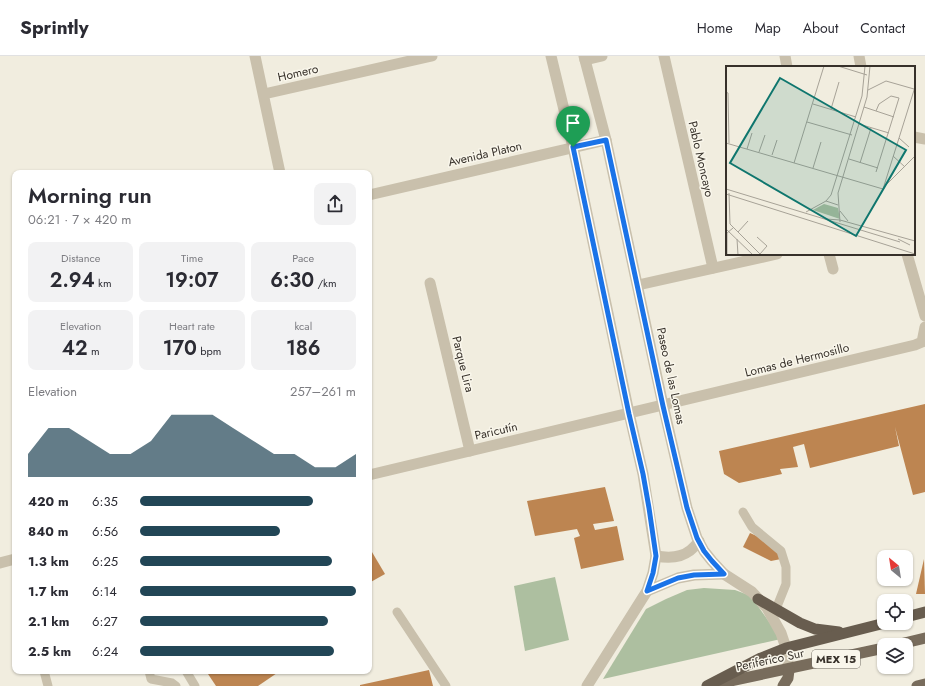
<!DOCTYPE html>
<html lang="en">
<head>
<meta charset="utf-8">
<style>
  :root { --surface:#fff; --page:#f2f2f3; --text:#2b2b33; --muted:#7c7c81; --line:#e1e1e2; --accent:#224656 }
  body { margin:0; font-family:Jost,sans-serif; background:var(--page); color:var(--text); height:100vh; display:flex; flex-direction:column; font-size:15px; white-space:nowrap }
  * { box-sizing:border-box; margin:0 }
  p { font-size:13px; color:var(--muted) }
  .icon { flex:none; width:22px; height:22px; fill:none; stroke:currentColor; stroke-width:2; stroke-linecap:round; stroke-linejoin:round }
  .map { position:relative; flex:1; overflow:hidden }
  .side { position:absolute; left:12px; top:114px; width:360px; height:504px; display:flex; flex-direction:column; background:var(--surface); border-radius:8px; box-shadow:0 1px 3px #0004 }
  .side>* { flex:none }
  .needle { width:26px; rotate:330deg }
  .tools { position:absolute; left:877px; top:494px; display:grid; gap:8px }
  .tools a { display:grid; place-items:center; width:36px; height:36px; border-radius:8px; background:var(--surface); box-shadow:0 1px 3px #0004; font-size:20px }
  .pin { position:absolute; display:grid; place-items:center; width:34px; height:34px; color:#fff; margin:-41px -17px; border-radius:50% 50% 50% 0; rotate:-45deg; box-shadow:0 0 4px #0007 }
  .pin .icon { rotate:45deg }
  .round { display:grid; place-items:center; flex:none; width:42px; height:42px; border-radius:8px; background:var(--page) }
  .overview { display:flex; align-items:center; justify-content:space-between; height:68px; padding:0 16px }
  h1 { font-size:22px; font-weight:600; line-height:30px }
  .figures { display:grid; grid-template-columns:repeat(3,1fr); gap:6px; height:68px; padding:4px 16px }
  .figures div { display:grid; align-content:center; border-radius:8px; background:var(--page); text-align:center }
  .figures b { font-size:20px; font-weight:600 }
  .figures small { font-size:11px; font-weight:400 }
  .figures p { font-size:11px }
  .chart { height:112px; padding:8px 16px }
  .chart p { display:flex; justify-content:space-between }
  .chart svg { width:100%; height:72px; margin-top:4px; fill:var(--accent); opacity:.7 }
  ul { padding:0 16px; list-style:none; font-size:13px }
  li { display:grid; grid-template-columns:64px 48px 1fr; align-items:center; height:30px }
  li i { height:10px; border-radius:5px; background:var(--accent) }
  header { display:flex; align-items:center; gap:24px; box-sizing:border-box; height:56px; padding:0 20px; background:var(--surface); border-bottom:1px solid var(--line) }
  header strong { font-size:19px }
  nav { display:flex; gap:22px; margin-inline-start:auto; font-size:14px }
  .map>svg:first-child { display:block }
  .green { fill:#adbfa0 }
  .building { fill:#bd8551 }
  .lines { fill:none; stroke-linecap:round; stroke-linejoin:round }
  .service { stroke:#c9c0ac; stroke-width:9 }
  .minor { stroke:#c9c0ac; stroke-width:11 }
  .tertiary { stroke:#c9c0ac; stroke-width:11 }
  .primary { stroke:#786c5c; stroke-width:11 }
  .trunk { stroke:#685d4f; stroke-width:11 }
  .route-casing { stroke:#fff; stroke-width:8 }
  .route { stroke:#1a73e8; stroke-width:5 }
  .labels { text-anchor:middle; stroke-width:3; stroke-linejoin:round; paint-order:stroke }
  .shield { fill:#f9f6eb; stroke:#716c64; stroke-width:1 }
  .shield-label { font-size:11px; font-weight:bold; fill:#37312a }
  .street-label { font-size:12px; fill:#37312a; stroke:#f9f6eb }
  .inset-road { fill:none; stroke:#a7a297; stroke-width:1 }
  .view { fill:#0f766e; fill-opacity:0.15; stroke:#0f766e; stroke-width:2 }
  .inset-edge { fill:none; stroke:#37312a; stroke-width:2 }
</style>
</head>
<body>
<header>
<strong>Sprintly</strong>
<nav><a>Home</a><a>Map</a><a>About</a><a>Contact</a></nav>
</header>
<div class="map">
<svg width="925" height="630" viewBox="0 0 925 630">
  <rect width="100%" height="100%" fill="#f1eddf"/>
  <g class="green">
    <polygon points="555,521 569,584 525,595 514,530"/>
    <polygon points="704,532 735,534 751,540 781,583 603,623 646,553 666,543 687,534"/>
  </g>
  <g class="building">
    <polygon points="925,348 925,436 913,439 895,371 899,390 810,412 804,388 793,391 798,411 780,413 782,418 739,427 724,418 719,395"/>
    <polygon points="605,431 614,465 593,468 595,474 617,470 624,504 581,513 574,482 580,480 577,473 535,480 527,445"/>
    <polygon points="750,477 783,492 786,502 771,505 743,491"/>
    <polygon points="369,491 385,518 369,527"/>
    <polygon points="924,503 925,538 916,538"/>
    <polygon points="429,614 433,630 360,630 360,629"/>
    <polygon points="206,615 280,615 258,630 216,630"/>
  </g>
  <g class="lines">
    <g class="service">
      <polyline points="743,456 752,471 781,495 786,511 786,528 776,553"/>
      <polyline points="397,556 446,630"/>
      <polyline points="44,615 48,630"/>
      <polyline points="149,615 151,623 172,627 176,630"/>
      <polyline points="186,615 195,630"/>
    </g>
    <g class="minor">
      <polyline points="255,0 280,117"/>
      <polyline points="664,0 713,212"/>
      <polyline points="785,0 787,11"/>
      <polyline points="859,0 861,11"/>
      <polyline points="585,4 602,0"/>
      <polyline points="264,38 432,0"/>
      <polyline points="914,81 925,83"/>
      <polyline points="369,139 606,84"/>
      <polyline points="829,198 833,213"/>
      <polyline points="907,198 925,260"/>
      <polyline points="430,227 470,395"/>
      <polyline points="638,229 777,198"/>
      <polyline points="369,419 915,289 922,286 925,271"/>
      <polyline points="0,507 15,503"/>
    </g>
    <g class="tertiary">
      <polyline points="551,0 573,91 629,357 643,418 656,500 653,517 647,535 587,630"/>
      <polyline points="584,0 606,84 663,349 687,452 697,482 704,495 712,505 724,518 752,536 767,552 781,577 786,592 789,614"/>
      <path d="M656 500C674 503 688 501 699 485"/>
      <polyline points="647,535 678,522 694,519 724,518"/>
    </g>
    <g class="primary">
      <polyline points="896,589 925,582"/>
      <polyline points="712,629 884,592"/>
      <polyline points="783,630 788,622 789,614"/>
      <polyline points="917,630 925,628"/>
    </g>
    <g class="trunk">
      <polyline points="758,543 800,567 815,573 839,576"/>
      <polyline points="906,561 925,556"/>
      <polyline points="707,630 761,602 786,592 885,567"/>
    </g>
  </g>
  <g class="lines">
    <defs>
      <polygon id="route" points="606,84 663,350 687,452 697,482 704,495 712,505 724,518 694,519 678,522 647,535 653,517 656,500 649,452 643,418 629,358 573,91"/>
    </defs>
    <use href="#route" class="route-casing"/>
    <use href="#route" class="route"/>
  </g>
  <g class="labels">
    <rect class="shield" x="812" y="594" width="48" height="18" rx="3"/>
    <g class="shield-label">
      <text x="836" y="607">MEX 15</text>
    </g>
    <g class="street-label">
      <text transform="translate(298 17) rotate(-13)" y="4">Homero</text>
      <text transform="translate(485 98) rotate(-13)" y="4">Avenida Platon</text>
      <text transform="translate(701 103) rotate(77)" y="4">Pablo Moncayo</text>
      <text transform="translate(797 304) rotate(-14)" y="4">Lomas de Hermosillo</text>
      <text transform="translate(463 308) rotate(76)" y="4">Parque Lira</text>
      <text transform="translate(671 320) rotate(78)" y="4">Paseo de las Lomas</text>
      <text transform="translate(496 375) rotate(-13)" y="4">Paricutín</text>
      <text transform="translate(770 604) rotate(-12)" y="4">Periferico Sur</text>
    </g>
  </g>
  <g transform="translate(726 10)">
    <rect width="189" height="189" fill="#f1eddf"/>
    <path d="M98 138 112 142 114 153 87 144Z" fill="#adbfa0"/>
    <path class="inset-road" d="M112 0 141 9M142 24 160 15 188 23M0 26 2 27 3 77M87 38 130 51M138 41 168 51M105 43 113 16M150 45 153 38 165 30 173 32 150 106M81 56 126 69M133 58 163 67M173 72 183 81M0 77 157 123 189 21M21 83 26 67M33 86 39 69M46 89 51 74M167 90 179 101M123 93 152 102M68 97 98 0M134 97 145 62M87 102 95 76M159 120 189 90M0 123 174 176M3 127 4 158 35 189M0 128 189 188M100 135 112 139M114 145 122 155M80 146 100 135 105 129 136 30 139 0M100 153 114 154 189 175M114 156 112 127 141 31 144 0M0 163 27 189M12 166 22 155M31 171 41 180 34 188M11 173 12 189M172 173 184 179M1 189V167L7 162"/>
    <path class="view" d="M54 12 180 84 130 170 4 97Z"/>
    <rect width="189" height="189" class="inset-edge"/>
  </g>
</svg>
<div class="tools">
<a><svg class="needle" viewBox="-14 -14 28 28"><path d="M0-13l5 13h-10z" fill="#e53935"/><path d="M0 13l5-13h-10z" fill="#7c7c81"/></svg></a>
<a><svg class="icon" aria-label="locate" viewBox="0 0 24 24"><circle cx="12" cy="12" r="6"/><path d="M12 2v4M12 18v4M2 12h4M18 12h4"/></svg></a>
<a><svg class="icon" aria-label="layers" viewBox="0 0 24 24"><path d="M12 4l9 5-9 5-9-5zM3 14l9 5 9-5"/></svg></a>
</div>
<div class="pin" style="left:573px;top:91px;background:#1e9e55"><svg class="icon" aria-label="arrive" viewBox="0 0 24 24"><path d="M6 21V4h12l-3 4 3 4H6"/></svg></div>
<section class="side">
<div class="overview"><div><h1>Morning run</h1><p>06:21 · 7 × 420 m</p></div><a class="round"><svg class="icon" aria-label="share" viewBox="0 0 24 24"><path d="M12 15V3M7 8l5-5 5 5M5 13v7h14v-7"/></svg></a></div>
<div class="figures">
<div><p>Distance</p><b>2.94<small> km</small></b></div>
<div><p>Time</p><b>19:07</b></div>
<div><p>Pace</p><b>6:30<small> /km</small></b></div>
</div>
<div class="figures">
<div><p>Elevation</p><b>42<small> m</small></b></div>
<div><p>Heart rate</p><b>170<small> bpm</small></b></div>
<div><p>kcal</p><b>186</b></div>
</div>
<div class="chart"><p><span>Elevation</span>257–261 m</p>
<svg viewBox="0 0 160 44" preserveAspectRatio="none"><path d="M0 44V30L10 14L20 14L30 22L40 30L50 30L60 22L70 6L80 6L90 6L100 14L110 22L120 30L130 30L140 38L150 38L160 30V44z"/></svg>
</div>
<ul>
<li><b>420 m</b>6:35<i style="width:80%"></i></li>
<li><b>840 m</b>6:56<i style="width:65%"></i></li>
<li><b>1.3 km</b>6:25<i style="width:89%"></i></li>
<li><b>1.7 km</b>6:14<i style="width:100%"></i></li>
<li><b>2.1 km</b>6:27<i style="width:87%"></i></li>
<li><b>2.5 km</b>6:24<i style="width:90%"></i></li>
</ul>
</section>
</div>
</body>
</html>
